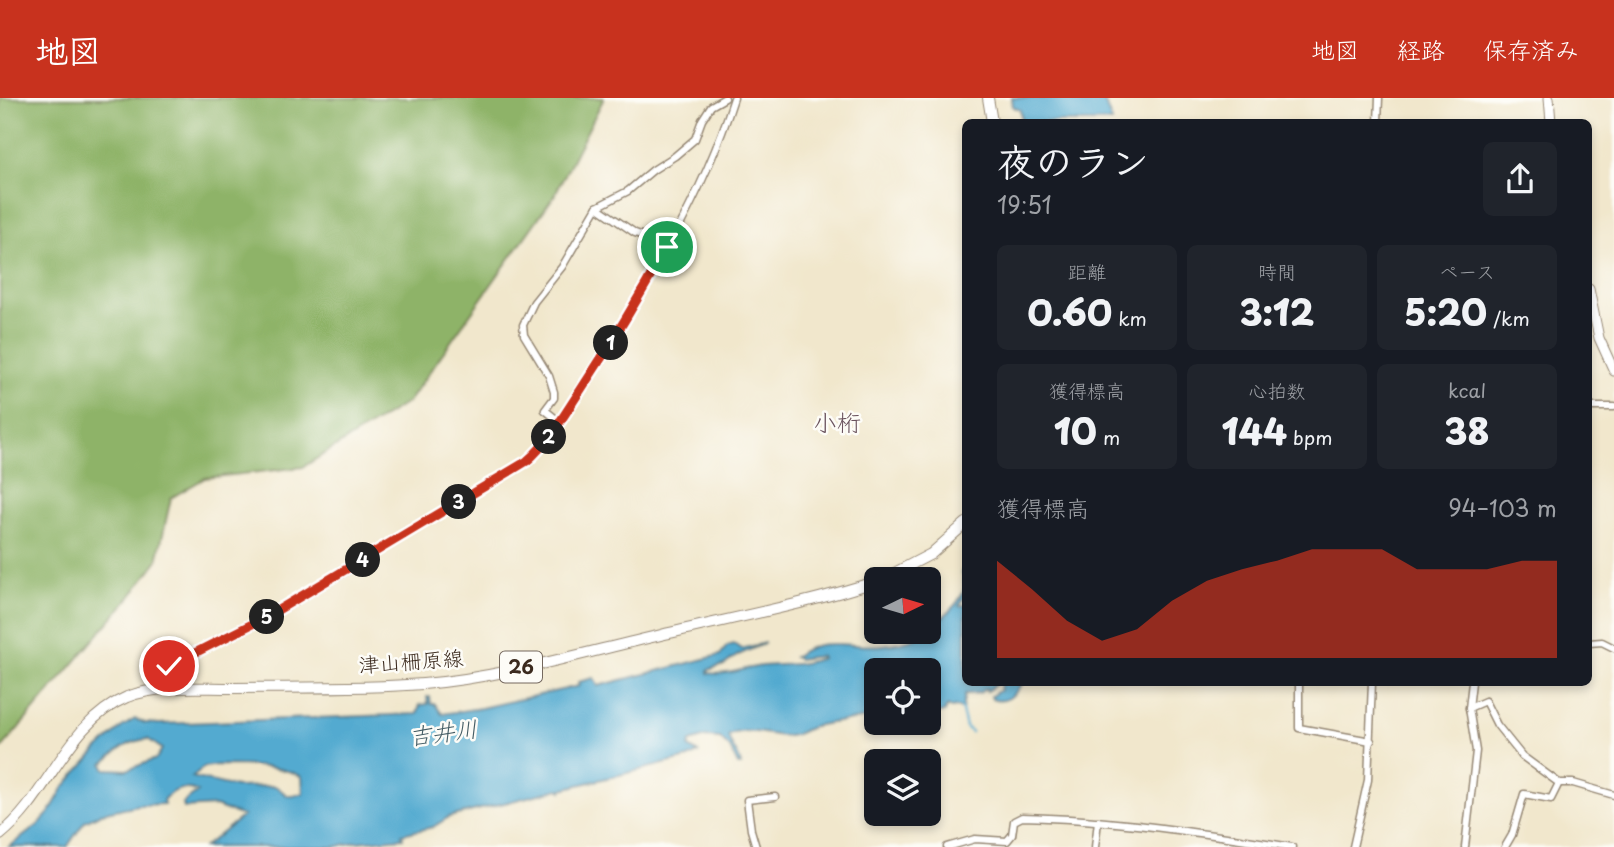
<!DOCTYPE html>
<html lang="ja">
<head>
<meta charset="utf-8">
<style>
  :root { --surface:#171b24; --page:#20242c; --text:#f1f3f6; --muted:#9ea1a6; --accent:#c8321e }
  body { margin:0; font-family:"Playpen Sans","Klee One",sans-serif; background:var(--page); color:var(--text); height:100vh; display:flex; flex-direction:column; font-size:26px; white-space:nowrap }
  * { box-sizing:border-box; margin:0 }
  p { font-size:23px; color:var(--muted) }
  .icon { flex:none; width:38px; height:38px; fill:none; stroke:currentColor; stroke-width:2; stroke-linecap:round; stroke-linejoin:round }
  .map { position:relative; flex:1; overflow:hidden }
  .panel { position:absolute; left:962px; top:21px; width:630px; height:567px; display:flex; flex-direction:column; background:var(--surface); border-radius:10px; box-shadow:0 4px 10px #0003 }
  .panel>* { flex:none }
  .needle { width:46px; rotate:85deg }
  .buttons { position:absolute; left:864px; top:469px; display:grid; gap:14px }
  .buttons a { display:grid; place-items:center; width:77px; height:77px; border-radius:10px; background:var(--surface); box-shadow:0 4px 10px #0003; font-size:35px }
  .pin { position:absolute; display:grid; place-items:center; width:60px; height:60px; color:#fff; margin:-30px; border:4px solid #fff; border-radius:50%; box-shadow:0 2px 7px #0007 }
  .km { position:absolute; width:35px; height:35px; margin:-18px; border-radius:50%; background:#222; color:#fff; font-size:19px; line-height:35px; text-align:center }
  .round { display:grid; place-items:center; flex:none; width:74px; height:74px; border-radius:10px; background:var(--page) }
  .summary { display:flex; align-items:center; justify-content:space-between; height:119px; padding:0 35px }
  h1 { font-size:38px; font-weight:800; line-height:52px }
  .metrics { display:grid; grid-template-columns:repeat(3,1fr); gap:10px; height:119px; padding:7px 35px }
  .metrics div { display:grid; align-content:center; border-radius:10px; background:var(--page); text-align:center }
  .metrics b { font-size:35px; font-weight:800 }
  .metrics small { font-size:19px; font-weight:400 }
  .metrics p { font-size:19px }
  .chart { height:196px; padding:14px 35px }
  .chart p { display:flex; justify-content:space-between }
  .chart svg { width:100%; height:126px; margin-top:7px; fill:var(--accent); opacity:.7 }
  header { display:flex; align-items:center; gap:42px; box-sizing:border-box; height:98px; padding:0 35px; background:var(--accent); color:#fff }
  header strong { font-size:33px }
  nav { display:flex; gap:38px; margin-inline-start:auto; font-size:24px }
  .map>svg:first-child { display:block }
  .forest { fill:#8eb368; stroke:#646e43; stroke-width:2 }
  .water { fill:#53aad0; stroke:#476a77; stroke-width:2; fill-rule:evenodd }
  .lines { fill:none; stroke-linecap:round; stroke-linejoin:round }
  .stream { stroke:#53aad0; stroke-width:2.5 }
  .street-casing { stroke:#968875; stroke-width:9 }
  .secondary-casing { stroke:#968875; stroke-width:11 }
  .primary-casing { stroke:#968875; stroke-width:12 }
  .street { stroke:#fff; stroke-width:6 }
  .secondary { stroke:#fff; stroke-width:9 }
  .primary { stroke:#fff; stroke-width:10 }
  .route-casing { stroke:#fff; stroke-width:14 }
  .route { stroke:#c8321e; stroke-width:9 }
  .labels { text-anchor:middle; stroke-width:5; stroke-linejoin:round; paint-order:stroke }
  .shield { fill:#fdfcf7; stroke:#75695f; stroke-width:2 }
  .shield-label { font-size:19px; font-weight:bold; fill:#3b2a1e }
  .street-label { font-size:21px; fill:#3b2a1e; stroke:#fdfcf7 }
  .water-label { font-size:23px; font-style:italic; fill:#455d65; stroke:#fdfcf7 }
  .quarter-label { font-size:24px; fill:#6a535e; stroke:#fdfcf7 }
</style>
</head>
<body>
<header>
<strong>地図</strong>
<nav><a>地図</a><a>経路</a><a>保存済み</a></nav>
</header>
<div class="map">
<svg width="1614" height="749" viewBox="0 0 1614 749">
  <rect width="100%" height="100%" fill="#fdfcf7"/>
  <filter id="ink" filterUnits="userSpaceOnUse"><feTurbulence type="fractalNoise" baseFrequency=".0143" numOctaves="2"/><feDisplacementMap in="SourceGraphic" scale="14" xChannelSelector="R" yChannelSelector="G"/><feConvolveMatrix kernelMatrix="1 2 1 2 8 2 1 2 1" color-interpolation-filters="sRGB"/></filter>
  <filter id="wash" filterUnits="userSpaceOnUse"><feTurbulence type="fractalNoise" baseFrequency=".00686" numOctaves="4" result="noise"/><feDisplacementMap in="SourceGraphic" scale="28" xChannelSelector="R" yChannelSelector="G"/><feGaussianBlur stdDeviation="1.57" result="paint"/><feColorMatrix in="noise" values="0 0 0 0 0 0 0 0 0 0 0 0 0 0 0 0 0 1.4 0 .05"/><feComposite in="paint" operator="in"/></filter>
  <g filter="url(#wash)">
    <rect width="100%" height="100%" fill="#f1e7cc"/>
    <polygon class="forest" points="0,0 604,0 554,98 408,304 303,369 205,380 171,400 157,463 130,499 0,652"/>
    <g class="water">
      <polygon points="1012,0 1103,0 1112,24 1022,24 1020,12 1013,9"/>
      <path d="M966 468V497L959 508 966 507V584L998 585 987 593 986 590 979 595 965 596 962 612 957 609 951 610 948 608 945 611V614L929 617V572H877V619C856 623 833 622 812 629 803 632 797 638 787 638 768 638 745 628 728 638 731 649 739 656 741 667H738L730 650 720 640 706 639 690 644 689 649 698 655 688 660 562 691V693L559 691 449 719 433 729 402 736 403 740 356 744 334 749H204L243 718 215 708 184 710 183 705 198 694C185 687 172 692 163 702L164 706 138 707 101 715 85 723 67 749H9L38 727 49 715 64 689 98 651 122 629 135 621 145 625 159 626 417 616 420 607 428 606 427 599H430L431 606H435L442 616 481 610 579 588 578 584 594 580 598 588 720 557 727 548 734 546 741 551 765 545 738 557 724 567 708 572V575C728 578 744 570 762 568 784 566 802 568 822 560L821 558 798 561 794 559C823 536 849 551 883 547 894 546 904 544 915 540 920 538 924 535 929 534V531C939 523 962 504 964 491 965 486 963 479 962 473ZM148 641 162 651 156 661 127 672 106 671 103 666C118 652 128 643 148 641ZM218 667C241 667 283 667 302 679L303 695C283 702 289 696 275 688L236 689 192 679 204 669Z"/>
      <path d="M1001 585H1023C1015 595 1007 607 992 601L991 598 1000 592Z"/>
    </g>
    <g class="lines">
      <polyline class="stream" points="961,609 966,629 971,634"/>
    </g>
  </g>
  <g filter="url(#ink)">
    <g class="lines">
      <defs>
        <g id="street">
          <polyline points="1378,24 1379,0"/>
          <polyline points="597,109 635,135 661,144 667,149"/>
          <polyline points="1589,309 1614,309"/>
          <polyline points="560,324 545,312 554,300 554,294 549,278 524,237 523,227 534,204 562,169 597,109 628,93 653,72 675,58 695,41 702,22 711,8 725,0"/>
          <path d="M358 465 527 363C552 341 569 310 587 282 645 194 702 101 734 0"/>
          <polyline points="1589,545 1602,544 1614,550"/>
          <polyline points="1299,584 1299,630 1371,643"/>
          <polyline points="1469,610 1485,603 1497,627 1522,658 1559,685 1573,685 1614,697"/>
          <polyline points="756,749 751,732 747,702 775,699"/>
          <path d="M947 749 975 741 1007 743 1012 737 1014 723 1022 719C1113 721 1203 735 1292 749"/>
          <polyline points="1095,749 1098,723"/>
          <polyline points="1353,749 1368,682 1372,584"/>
          <polyline points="1465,749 1476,653 1469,610 1472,584"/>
          <polyline points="1505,749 1512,737 1524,696 1551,701 1559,685"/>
        </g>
        <g id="secondary">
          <polyline points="1549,0 1551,24"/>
          <polyline points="1589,191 1599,240 1614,273"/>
          <polyline points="156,592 156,577 160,573 268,518 358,465"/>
        </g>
        <g id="primary">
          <polyline points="988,0 992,24"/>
          <polyline points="883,481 931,456 966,425"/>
          <path d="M0 737C50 697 66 625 127 599 157 587 195 590 227 590 292 589 358 591 423 586 503 579 583 555 661 537 732 520 808 506 877 483"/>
        </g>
      </defs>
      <use href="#street" class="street-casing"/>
      <use href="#secondary" class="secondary-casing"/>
      <use href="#primary" class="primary-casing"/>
      <use href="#street" class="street"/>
      <use href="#secondary" class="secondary"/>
      <use href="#primary" class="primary"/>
    </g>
  </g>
  <g class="lines" filter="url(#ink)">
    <defs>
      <path id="route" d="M169 568 268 518 527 363C549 344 564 317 580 293 611 246 640 198 667 149"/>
    </defs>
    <use href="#route" class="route-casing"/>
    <use href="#route" class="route"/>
  </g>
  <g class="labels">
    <rect class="shield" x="500" y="553.5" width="42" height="31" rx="5"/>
    <g class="shield-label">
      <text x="521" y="576">26</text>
    </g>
    <g class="street-label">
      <text transform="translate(411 564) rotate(-4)" y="7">津山柵原線</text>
    </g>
    <g class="water-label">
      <text transform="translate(443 635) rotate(-7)" y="8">吉井川</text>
    </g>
    <g class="quarter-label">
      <text x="837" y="333">小桁</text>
    </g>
  </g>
</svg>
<div class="buttons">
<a><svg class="needle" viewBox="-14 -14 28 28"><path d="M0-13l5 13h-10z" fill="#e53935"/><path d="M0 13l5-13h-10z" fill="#9ea1a6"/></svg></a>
<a><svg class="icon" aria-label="locate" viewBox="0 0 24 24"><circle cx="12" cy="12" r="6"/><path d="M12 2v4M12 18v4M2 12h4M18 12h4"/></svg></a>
<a><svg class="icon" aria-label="layers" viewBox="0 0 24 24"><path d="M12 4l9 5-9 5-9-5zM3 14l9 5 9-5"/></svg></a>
</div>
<div class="pin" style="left:667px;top:149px;background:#1e9e55"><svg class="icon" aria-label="arrive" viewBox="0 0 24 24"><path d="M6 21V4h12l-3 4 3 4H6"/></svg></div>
<div class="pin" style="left:169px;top:568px;background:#d93025"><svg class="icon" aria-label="check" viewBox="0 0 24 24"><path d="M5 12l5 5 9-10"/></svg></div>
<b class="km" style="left:611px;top:245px">1</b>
<b class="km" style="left:549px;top:339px">2</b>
<b class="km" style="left:459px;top:404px">3</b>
<b class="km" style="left:363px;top:462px">4</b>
<b class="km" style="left:267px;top:519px">5</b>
<section class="panel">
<div class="summary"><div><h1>夜のラン</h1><p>19:51</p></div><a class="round"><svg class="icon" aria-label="share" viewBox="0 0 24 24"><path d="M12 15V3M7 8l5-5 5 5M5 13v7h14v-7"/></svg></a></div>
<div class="metrics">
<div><p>距離</p><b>0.60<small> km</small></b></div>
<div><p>時間</p><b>3:12</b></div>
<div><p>ペース</p><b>5:20<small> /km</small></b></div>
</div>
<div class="metrics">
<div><p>獲得標高</p><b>10<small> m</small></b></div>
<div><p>心拍数</p><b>144<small> bpm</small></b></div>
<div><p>kcal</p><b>38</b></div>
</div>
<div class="chart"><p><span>獲得標高</span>94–103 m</p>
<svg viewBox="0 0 160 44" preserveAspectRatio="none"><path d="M0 44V10L10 20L20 31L30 38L40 34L50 24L60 17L70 13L80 10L90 6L100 6L110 6L120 13L130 13L140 13L150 10L160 10V44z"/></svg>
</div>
</section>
</div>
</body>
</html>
